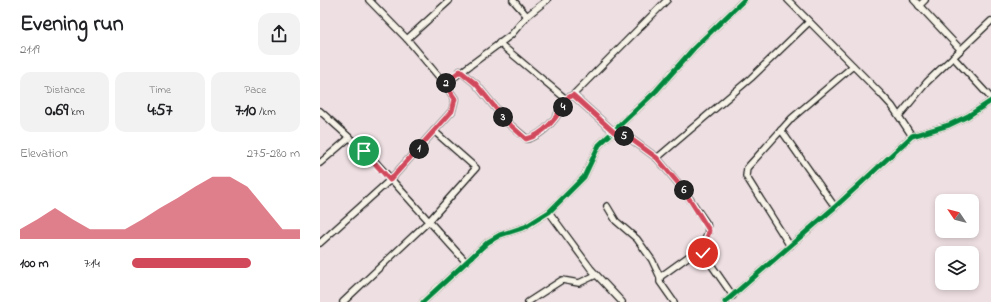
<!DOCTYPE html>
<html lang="en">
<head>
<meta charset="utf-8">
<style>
  :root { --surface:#fff; --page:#f2f2f2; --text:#202124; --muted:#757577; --accent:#d1495b }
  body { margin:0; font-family:"Indie Flower",sans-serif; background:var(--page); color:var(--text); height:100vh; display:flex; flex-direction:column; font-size:15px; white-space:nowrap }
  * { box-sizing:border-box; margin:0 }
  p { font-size:13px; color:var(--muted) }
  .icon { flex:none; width:22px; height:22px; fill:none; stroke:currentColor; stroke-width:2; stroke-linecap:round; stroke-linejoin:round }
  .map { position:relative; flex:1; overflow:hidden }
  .details { display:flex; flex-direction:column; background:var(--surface); width:320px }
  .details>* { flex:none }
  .needle { width:26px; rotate:305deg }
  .buttons { position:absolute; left:615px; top:194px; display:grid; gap:8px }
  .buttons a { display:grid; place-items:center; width:44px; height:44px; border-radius:8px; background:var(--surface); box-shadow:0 2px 6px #0003; font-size:20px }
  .pin { position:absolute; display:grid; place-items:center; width:34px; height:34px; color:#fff; margin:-17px; border:2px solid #fff; border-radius:50%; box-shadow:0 1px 4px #0007 }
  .km { position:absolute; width:20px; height:20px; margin:-10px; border-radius:50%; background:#222; color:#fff; font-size:11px; line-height:20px; text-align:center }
  .round { display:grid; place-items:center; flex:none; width:42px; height:42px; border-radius:12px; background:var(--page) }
  .summary { display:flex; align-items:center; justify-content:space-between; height:68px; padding:0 20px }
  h1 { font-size:22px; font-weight:700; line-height:30px }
  .figures { display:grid; grid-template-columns:repeat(3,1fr); gap:6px; height:68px; padding:4px 20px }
  .figures div { display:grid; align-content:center; border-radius:10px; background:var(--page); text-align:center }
  .figures b { font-size:17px; font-weight:700 }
  .figures small { font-size:11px; font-weight:400 }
  .figures p { font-size:11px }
  .chart { height:112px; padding:8px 20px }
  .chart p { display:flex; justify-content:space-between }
  .chart svg { width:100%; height:72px; margin-top:4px; fill:var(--accent); opacity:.7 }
  ul { padding:0 20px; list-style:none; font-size:13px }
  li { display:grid; grid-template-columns:64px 48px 1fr; align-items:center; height:30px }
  li i { height:10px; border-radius:5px; background:var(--accent) }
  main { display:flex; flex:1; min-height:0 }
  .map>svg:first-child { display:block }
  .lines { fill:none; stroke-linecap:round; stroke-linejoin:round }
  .minor-casing { stroke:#1c1c1c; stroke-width:8 }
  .minor { stroke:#f7f3e8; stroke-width:5.5 }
  .cycleway-casing { stroke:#f7f3e8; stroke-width:8 }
  .cycleway { stroke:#00873e; stroke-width:5 }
  .route-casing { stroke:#fff; stroke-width:8 }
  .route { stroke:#d1495b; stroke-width:5 }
</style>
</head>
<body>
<main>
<section class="details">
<div class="summary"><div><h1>Evening run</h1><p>21:19</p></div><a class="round"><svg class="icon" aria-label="share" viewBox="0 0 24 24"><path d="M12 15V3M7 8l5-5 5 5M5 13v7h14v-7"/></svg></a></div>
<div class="figures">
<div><p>Distance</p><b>0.69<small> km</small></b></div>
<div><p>Time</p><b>4:57</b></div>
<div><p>Pace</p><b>7:10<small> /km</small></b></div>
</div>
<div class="chart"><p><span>Elevation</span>275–280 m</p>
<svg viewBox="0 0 160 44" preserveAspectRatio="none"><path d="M0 44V38L10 32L20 25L30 32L40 38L50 38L60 38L70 32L80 25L90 19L100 12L110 6L120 6L130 12L140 25L150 38L160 38V44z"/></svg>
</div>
<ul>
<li><b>100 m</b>7:14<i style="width:71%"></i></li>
</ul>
</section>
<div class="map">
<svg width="671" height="302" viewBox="0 0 671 302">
  <rect width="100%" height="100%" fill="#eedfe2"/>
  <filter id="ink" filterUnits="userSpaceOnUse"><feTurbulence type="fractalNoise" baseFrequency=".025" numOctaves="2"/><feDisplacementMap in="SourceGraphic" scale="8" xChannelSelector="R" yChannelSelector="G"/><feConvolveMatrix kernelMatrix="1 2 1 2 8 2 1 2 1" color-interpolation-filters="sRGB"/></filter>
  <g filter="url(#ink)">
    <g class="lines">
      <defs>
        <g id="minor">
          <polyline points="193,0 207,16"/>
          <polyline points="468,0 560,93 572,106 592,136"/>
          <polyline points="594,0 641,50"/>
          <polyline points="599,6 605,0"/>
          <polyline points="87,39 129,1"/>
          <polyline points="179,43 246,99 253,95 347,0"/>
          <polyline points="633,57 671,98"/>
          <path d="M140 71 156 84 187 122 207 139C224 135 239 116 246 99"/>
          <polyline points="125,84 191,35 207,16 227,0"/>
          <path d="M253 95 294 132 311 139 337 158 363 189 387 224C391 238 380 241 383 253L413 296"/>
          <polyline points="0,111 51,157 145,261"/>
          <polyline points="579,116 607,82 671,21"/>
          <polyline points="461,130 515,207"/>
          <polyline points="337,158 431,78 489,22"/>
          <polyline points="0,163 29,138"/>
          <polyline points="287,206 296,221 317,239 332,260 340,277"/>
          <polyline points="229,212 271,269 302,302"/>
          <polyline points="0,243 70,180 132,111 135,99 125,84 87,39 49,0"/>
          <polyline points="470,246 426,176 427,168 472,118 533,66"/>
          <polyline points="23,302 110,220 156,168 114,131"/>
          <polyline points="103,302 168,242 180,235 205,227 229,212 264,177 279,145 336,91 374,48 424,0"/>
          <polyline points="208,302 242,280 259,283 276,275"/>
          <polyline points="354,302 340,282 340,277 383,246"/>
          <polyline points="405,302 515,207 592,136 629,125 648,116 671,101"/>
        </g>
      </defs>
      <use href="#minor" class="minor-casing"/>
      <use href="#minor" class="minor"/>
      <defs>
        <g id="cycleway">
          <polyline points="103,302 168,242 180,235 205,227 229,212 264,177 279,145 336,91 374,48 424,0"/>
          <polyline points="405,302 515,207 592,136 629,125 648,116 671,101"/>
        </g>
      </defs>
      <use href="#cycleway" class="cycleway-casing"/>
      <use href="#cycleway" class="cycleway"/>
    </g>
  </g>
  <g class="lines" filter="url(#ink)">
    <defs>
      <path id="route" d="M44 151 70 180 132 111 135 99 125 84 140 71 156 84 187 122 206 139C224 135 239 116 246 99L253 95 294 132 311 139 337 158 363 189 389 230C389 238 381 244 383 253"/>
    </defs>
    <use href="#route" class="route-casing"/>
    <use href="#route" class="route"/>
  </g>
</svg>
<div class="buttons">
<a><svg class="needle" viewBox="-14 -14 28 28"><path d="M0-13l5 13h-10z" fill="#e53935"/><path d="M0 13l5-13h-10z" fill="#757577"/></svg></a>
<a><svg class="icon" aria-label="layers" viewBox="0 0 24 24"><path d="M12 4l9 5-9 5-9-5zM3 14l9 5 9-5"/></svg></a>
</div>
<div class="pin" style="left:44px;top:151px;background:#1e9e55"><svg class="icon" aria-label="arrive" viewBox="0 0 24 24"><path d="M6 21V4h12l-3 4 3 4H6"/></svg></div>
<div class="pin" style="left:383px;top:253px;background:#d93025"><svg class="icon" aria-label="check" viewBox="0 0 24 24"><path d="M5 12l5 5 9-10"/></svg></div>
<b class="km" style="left:99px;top:149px">1</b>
<b class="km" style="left:126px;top:83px">2</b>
<b class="km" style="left:183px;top:117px">3</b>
<b class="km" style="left:243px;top:107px">4</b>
<b class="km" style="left:304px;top:136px">5</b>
<b class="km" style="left:364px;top:190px">6</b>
</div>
</main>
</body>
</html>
